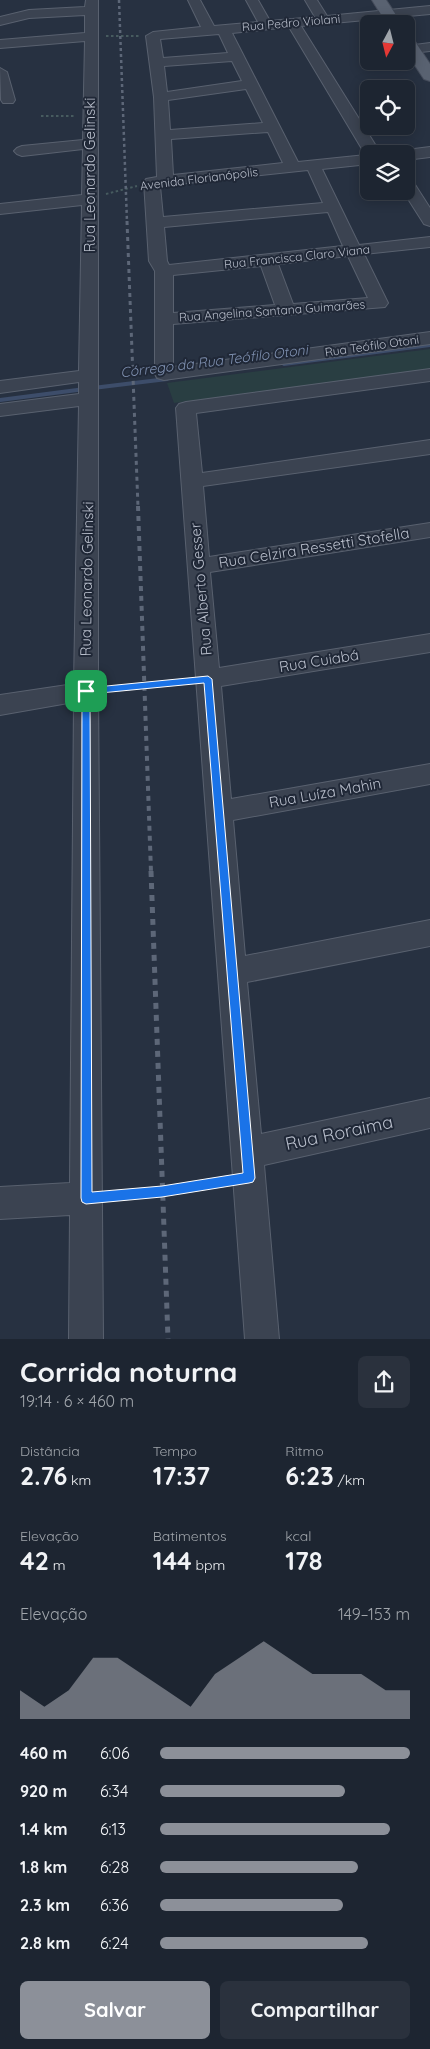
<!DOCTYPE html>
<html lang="pt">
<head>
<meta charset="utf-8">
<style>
  :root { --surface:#1d2531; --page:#2a313d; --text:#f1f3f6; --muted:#a0a5ab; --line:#3b424d; --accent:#8c9099 }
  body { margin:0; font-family:Quicksand,sans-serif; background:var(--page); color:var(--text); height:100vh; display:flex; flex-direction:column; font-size:19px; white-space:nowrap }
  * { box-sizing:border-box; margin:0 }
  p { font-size:16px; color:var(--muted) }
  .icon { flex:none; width:28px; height:28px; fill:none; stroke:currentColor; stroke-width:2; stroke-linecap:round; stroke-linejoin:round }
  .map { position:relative; height:1339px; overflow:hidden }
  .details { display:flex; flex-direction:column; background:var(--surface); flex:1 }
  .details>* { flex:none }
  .needle { width:32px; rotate:187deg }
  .tools { position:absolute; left:360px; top:15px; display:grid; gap:10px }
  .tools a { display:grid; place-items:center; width:55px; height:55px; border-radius:8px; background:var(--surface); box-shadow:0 2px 12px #0003,0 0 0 1px var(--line); font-size:25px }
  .pin { position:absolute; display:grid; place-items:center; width:42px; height:42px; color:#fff; margin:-21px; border-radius:10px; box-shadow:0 2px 8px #0006 }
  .round { display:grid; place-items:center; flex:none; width:52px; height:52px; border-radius:8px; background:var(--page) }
  .summary { display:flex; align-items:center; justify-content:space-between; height:85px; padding:0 20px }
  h1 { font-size:28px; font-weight:700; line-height:38px }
  .metrics { display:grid; grid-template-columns:repeat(3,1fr); gap:8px; height:85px; padding:5px 20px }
  .metrics div { display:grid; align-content:center }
  .metrics b { font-size:25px; font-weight:700 }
  .metrics small { font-size:14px; font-weight:400 }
  .metrics p { font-size:14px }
  .chart { height:140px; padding:10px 20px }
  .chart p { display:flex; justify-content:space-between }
  .chart svg { width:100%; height:90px; margin-top:5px; fill:var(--accent); opacity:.7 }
  .button { display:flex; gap:10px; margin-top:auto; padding:10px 20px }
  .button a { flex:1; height:58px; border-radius:8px; background:var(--accent); color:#fff; font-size:20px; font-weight:700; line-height:58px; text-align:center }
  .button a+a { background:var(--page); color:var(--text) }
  ul { padding:0 20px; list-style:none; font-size:16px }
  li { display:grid; grid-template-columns:80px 60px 1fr; align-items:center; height:38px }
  li i { height:12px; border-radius:6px; background:var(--accent) }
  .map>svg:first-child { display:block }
  .green { fill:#293e42 }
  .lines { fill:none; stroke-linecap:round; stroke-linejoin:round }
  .stream { stroke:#3d4d6a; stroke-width:4 }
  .minor-casing { stroke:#59616f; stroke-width:2 }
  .major-casing { stroke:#454c5b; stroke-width:2 }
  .path-far2 { stroke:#475b5f; stroke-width:2; stroke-dasharray:2.5 2.5; stroke-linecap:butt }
  .path-far1 { stroke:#475b5f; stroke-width:3; stroke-dasharray:4 4; stroke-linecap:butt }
  .path { stroke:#475b5f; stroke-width:4; stroke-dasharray:5 5; stroke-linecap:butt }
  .minor { fill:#3b4351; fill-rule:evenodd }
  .major { fill:#596271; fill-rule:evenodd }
  .rail-far3 { stroke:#5d6778; stroke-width:2.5; stroke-dasharray:3 3; stroke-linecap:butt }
  .rail-far2 { stroke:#5d6778; stroke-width:3; stroke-dasharray:4 4; stroke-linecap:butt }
  .rail-far1 { stroke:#5d6778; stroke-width:4; stroke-dasharray:5 5; stroke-linecap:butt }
  .rail { stroke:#5d6778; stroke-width:5; stroke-dasharray:6 6; stroke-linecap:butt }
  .route { fill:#1a73e8; stroke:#fff; fill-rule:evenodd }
  .labels { text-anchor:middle; stroke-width:4; stroke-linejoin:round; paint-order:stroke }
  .far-street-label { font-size:12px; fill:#b8becb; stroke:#202837 }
  .far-water-label { font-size:14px; font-style:italic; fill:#8092b2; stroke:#202837 }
  .street-label { font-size:15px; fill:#b8becb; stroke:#202837 }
  .near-street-label { font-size:18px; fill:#b8becb; stroke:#202837 }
</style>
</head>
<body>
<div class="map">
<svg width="430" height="1339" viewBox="0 0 430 1339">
  <rect width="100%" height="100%" fill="#273141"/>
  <polygon class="green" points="430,349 430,369 174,403 167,383"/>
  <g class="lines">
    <g class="stream">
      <polyline points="284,364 430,345"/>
      <polyline points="93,388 167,379"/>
      <polyline points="0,400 85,389"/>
    </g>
    <defs>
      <g id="minor">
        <polygon points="86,0 98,0 98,691 103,1339 69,1339 70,1215 0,1219 0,1187 70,1183 74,702 0,715 0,695 74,684 79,406 0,416 0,404 79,394 79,382 0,393 0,381 79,371 82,205 0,214 0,204 82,195 83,149 22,156 17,154 14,151 17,148 22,146 83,140 85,41 0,48 0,40 85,33 85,15 29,18 0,25 0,17 29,10 85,7"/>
        <path d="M188 0H200L214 26 258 22 246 0H258L270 21 315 17 305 0H317L327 16 430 6V14L301 26 381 154H369V164L322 169 359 245 430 237V247L364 254 388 303 385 307 173 324V367L430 332V344L164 380 157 378 155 374V271L149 261 144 182 146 179 157 177 154 97 146 36 153 32 201 27ZM289 27 365 154 366 155 298 162 232 33ZM219 34 228 53 163 58 160 39ZM232 61 242 81 167 92 164 66ZM246 89 263 123 170 130 168 100ZM268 132 283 163 173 175 171 139ZM308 170 323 203 163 217 160 186ZM328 212 343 246 169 265 167 261 164 227ZM348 256 368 298 293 304 278 264ZM261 266 275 305 173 313V275Z"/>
        <polygon points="430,43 430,51 412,53 406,51 407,46"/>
        <polygon points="0,68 7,72 15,100 13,103 3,103 1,100"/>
        <polygon points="430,147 430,157 406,160 406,154 399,154 406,150"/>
        <polygon points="406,178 412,180 430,208 430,226 424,224 403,191 406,191"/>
        <polygon points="430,369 430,381 196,413 202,473 430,440 430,454 203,486 209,557 430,523 430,537 210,572 219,668 430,634 430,652 221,686 231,799 430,764 430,784 233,820 245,956 430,920 430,946 247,982 261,1134 430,1098 430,1128 264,1165 279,1339 245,1339 176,408 179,404 186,402"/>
      </g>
      <g id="major">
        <polygon points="372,0 386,0 402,24 387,24"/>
        <polygon points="406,35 412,37 430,64 430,81 424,79 406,52"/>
      </g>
    </defs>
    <use href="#minor" class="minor-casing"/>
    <use href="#major" class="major-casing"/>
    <g class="path-far2">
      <polyline points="106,36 140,36"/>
      <polyline points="41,116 75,116"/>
      <polyline points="106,194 137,186"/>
    </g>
    <polyline class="path-far1" points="104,689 190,681"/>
    <polyline class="path" points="109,1196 162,1192 226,1181"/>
    <use href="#minor" class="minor"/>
    <use href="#major" class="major"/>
    <polyline class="rail-far3" points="119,0 127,222"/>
    <polyline class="rail-far2" points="127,221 138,507"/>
    <polyline class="rail-far1" points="138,506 151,872"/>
    <polyline class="rail" points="151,871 168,1339"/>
  </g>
  <path class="route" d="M208 676 212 679 255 1178 253 1182 249 1183 162 1197 86 1204 82 1202 81 1198 82 691 86 688ZM204 683 243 1173 162 1186 92 1192 90 694Z"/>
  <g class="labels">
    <g class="far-street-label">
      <text transform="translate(291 23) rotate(-5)" y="4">Rua Pedro Violani</text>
      <text transform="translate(199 179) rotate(-7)" y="4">Avenida Florianópolis</text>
      <text transform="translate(297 257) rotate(-6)" y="4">Rua Francisca Claro Viana</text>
      <text transform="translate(272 311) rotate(-4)" y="4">Rua Angelina Santana Guimarães</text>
      <text transform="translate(372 346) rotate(-8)" y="4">Rua Teófilo Otoni</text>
    </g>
    <g class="far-water-label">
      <text transform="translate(214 361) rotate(-7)" y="5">Córrego da Rua Teófilo Otoni</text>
    </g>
    <g class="street-label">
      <text transform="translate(90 175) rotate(-90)" y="5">Rua Leonardo Gelinski</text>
      <text transform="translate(314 548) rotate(-9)" y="5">Rua Celzira Ressetti Stofella</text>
      <text transform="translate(87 579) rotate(-89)" y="5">Rua Leonardo Gelinski</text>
      <text transform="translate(201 589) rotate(-95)" y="5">Rua Alberto Gesser</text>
      <text transform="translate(319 661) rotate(-9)" y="5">Rua Cuiabá</text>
      <text transform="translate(325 793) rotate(-10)" y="5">Rua Luíza Mahin</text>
    </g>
    <g class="near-street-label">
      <text transform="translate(339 1133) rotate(-12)" y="6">Rua Roraima</text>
    </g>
  </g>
</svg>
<div class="tools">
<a><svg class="needle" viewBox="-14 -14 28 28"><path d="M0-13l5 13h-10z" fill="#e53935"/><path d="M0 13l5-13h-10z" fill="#a0a5ab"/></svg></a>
<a><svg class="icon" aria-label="locate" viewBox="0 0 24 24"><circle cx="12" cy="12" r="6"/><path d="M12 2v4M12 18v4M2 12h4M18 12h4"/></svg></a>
<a><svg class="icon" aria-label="layers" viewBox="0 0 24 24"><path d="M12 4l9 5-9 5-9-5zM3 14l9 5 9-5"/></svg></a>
</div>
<div class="pin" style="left:86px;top:691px;background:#1e9e55"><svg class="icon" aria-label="arrive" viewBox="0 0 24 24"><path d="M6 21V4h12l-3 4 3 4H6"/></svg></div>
</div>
<section class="details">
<div class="summary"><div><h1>Corrida noturna</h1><p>19:14 · 6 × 460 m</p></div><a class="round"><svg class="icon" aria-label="share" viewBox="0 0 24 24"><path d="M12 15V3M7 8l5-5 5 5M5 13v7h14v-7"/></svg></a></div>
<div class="metrics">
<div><p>Distância</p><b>2.76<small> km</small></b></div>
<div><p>Tempo</p><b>17:37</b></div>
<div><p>Ritmo</p><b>6:23<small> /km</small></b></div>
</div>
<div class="metrics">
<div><p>Elevação</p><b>42<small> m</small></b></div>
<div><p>Batimentos</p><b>144<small> bpm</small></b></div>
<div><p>kcal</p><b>178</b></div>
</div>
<div class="chart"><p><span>Elevação</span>149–153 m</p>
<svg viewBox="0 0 160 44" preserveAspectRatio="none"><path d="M0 44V30L10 38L20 30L30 14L40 14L50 22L60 30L70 38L80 22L90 14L100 6L110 14L120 22L130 22L140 22L150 30L160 30V44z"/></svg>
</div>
<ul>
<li><b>460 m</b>6:06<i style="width:100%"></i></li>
<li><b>920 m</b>6:34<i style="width:74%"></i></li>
<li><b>1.4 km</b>6:13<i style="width:92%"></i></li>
<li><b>1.8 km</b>6:28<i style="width:79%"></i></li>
<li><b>2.3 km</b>6:36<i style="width:73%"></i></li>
<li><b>2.8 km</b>6:24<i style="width:83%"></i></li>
</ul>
<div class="button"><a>Salvar</a><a>Compartilhar</a></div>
</section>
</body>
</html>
